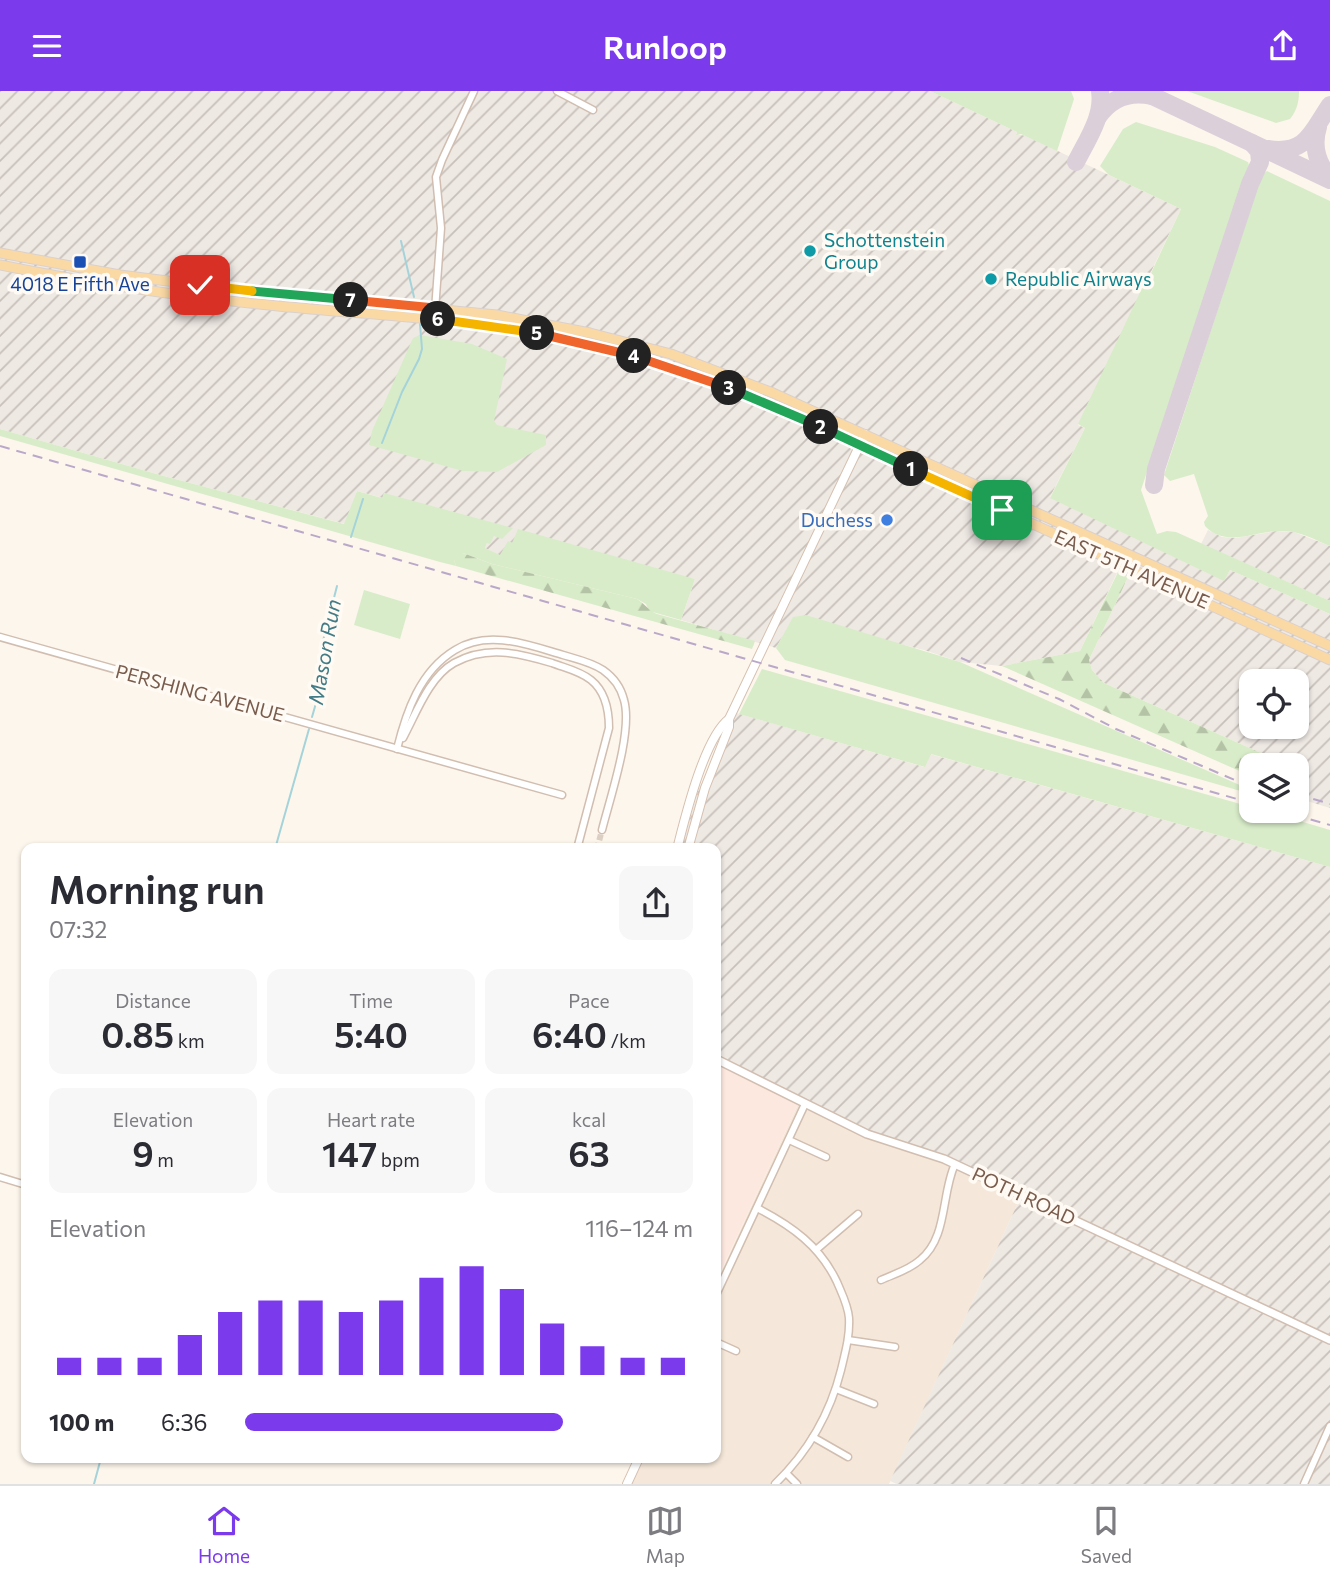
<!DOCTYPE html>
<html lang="en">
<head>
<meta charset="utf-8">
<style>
  :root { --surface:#fff; --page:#f7f7f7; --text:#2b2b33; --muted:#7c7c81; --line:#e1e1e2; --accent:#7c3aed }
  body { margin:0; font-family:Commissioner,sans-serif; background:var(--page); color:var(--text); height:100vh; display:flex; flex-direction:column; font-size:26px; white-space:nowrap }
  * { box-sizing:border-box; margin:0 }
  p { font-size:23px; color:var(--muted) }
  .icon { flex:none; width:38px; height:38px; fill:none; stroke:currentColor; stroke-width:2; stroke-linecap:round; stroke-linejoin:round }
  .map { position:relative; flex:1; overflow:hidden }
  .sheet { position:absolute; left:21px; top:752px; width:700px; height:620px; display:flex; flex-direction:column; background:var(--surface); border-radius:14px; box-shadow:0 2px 5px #0004 }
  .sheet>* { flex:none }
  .buttons { position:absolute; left:1239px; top:578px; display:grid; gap:14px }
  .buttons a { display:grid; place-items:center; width:70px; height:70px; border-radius:14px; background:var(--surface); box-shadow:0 2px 5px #0004; font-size:35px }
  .pin { position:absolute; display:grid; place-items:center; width:60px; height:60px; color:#fff; margin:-30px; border-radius:14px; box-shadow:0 4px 10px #0006 }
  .km { position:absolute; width:35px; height:35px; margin:-18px; border-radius:50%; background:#222; color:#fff; font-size:19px; line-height:35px; text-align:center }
  .round { display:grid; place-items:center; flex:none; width:74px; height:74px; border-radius:14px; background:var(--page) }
  .summary { display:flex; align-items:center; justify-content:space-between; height:119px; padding:0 28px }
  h1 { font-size:38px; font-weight:600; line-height:52px }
  .figures { display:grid; grid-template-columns:repeat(3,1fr); gap:10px; height:119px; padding:7px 28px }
  .figures div { display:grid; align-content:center; border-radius:14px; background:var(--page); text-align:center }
  .figures b { font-size:35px; font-weight:600 }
  .figures small { font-size:19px; font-weight:400 }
  .figures p { font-size:19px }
  .chart { height:196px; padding:14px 28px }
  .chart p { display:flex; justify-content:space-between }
  .chart svg { width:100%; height:126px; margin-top:7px; stroke:var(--accent); stroke-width:6 }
  ul { padding:0 28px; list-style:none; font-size:23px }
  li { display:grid; grid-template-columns:112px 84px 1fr; align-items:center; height:52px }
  li i { height:18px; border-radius:9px; background:var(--accent) }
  header { display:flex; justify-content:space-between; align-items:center; height:91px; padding:0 28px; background:var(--accent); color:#fff; font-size:32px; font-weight:600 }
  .tabs { display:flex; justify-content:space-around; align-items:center; height:98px; border-top:2px solid var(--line); background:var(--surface); font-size:19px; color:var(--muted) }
  .tabs a { display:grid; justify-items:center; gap:4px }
  .tabs .current { color:var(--accent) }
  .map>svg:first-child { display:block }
  .residential { fill:#f5e8da }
  .commercial { fill:#fde8e0 }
  .industrial { fill:url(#industrial-furrows); fill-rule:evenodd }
  .grass { fill:#d8ecc9 }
  .forest { fill:url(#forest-firs) }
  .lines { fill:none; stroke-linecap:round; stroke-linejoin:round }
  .stream { stroke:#a5d3da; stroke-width:2 }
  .taxiway { stroke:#dbcfda; stroke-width:18 }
  .minor-tunnel { stroke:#dcd0c4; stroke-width:6; stroke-dasharray:6 3; stroke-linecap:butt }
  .minor-casing { stroke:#d1beb0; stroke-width:9 }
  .tertiary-casing { stroke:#d1beb0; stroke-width:10 }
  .secondary-casing { stroke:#d6c0b0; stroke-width:10 }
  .primary-casing { stroke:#dad1cd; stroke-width:11 }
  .minor { stroke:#fff; stroke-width:6 }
  .tertiary { stroke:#fff; stroke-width:7 }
  .secondary { stroke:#fff; stroke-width:8 }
  .primary { stroke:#fbd9a5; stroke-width:9 }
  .rail { stroke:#b9a8c9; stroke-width:2; stroke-dasharray:10 7; stroke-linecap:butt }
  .split-1-casing { stroke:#fff; stroke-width:14 }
  .split-2-casing { stroke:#fff; stroke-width:14 }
  .split-3-casing { stroke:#fff; stroke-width:14 }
  .split-4-casing { stroke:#fff; stroke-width:14 }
  .split-5-casing { stroke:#fff; stroke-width:14 }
  .split-6-casing { stroke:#fff; stroke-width:14 }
  .split-7-casing { stroke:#fff; stroke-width:14 }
  .split-8-casing { stroke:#fff; stroke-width:14 }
  .split-9-casing { stroke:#fff; stroke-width:14 }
  .split-1 { stroke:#f5b400; stroke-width:9 }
  .split-2 { stroke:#22a559; stroke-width:9 }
  .split-3 { stroke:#22a559; stroke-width:9 }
  .split-4 { stroke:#f0652b; stroke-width:9 }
  .split-5 { stroke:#f0652b; stroke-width:9 }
  .split-6 { stroke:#f5b400; stroke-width:9 }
  .split-7 { stroke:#f0652b; stroke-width:9 }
  .split-8 { stroke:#22a559; stroke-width:9 }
  .split-9 { stroke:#f5b400; stroke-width:9 }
  .culture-dot { fill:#0f9aa8; stroke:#fffaf3; stroke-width:2.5 }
  .transit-dot { fill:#1a4fb4; stroke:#fffaf3; stroke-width:2.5 }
  .shop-dot { fill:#3f7fe0; stroke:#fffaf3; stroke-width:2.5 }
  .labels { text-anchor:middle; stroke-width:7; stroke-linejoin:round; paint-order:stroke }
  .culture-label { font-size:19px; fill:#0d838f; stroke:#fffaf3; text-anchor:start }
  .transit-label { font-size:19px; fill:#164399; stroke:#fffaf3 }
  .shop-label { font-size:19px; fill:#366cbe; stroke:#fffaf3; text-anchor:end }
  .street-label { font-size:19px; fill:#7a5c4d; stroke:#fffaf3 }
  .water-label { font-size:21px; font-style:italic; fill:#437c86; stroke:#fffaf3 }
</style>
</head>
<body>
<header><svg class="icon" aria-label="menu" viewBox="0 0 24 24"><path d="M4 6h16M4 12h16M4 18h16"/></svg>Runloop<svg class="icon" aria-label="share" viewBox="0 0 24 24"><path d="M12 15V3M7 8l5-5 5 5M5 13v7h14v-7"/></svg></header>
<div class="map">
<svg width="1330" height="1393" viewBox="0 0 1330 1393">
  <defs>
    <pattern id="industrial-furrows" width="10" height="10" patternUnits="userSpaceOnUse" patternTransform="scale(1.75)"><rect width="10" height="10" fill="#efe9e4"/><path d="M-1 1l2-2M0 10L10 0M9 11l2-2" fill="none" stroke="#c7c0bb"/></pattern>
    <pattern id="forest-firs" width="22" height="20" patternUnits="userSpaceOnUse" patternTransform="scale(1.75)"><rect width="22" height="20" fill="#d8ecc9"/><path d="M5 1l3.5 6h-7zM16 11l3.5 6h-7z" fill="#b4c2a5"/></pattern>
  </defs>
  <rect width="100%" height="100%" fill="#fdf6ec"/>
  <polygon class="residential" points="799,1011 893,1051 1022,1103 889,1393 627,1393 640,1367 716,1367 716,1192"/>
  <polygon class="commercial" points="716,970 799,1011 716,1191"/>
  <g class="industrial">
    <path d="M0 0H930L1017 41 1016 43 1026 45 1181 118 1078 334 1085 337 1050 406 1224 489 1230 479 1330 523V717L1297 707V674H1279V670L1104 592 1092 579 1089 569 1128 486 1117 482 1080 560 1002 575 960 571 924 559 793 527 776 557 681 529 695 488 508 451 501 465 485 457 487 452 384 402 383 407 357 400 345 433 160 384 0 338ZM1251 590H1297V635H1251Z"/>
    <polygon points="1208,439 1222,446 1236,447 1276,440 1294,441 1330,455 1330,510 1201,453"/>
    <polygon points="733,621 924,676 930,663 1330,776 1330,1393 897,1393 890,1390 1022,1103 893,1051 716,970 716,758 681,758 698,700"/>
  </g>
  <g class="grass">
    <polygon points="930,0 1071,0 1074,8 1057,60 1021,43 1016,44 1017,41"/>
    <path d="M1187 0H1299C1299 11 1297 19 1290 28L1276 32Z"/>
    <polygon points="1136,31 1215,56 1248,71 1249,74 1141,399 1157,443 1167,440 1176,441 1330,510 1330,523 1230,479 1224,490 1050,407 1085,337 1078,333 1143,195 1145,195 1181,118 1109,84 1100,75 1123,38"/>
    <path d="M1267 80 1330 110V455C1315 449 1300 440 1283 440 1257 439 1226 458 1205 435L1204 431 1208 425 1194 383 1170 390 1164 384 1254 107 1262 84Z"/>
    <polygon points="420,244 472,253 507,268 494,330 497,334 546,344 546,354 497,381 463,380 369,354 372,340 413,247"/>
    <polygon points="0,338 160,384 344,433 357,400 382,407 384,402 513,437 502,448 494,445 490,453 487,452 485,457 500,464 508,450 512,452 518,438 695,488 681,529 649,520 646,513 637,508 492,473 463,462 454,469 456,475 440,471 0,345"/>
    <polygon points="364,499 410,513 400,548 354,534"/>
    <polygon points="806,524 960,571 1251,699 1251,703 785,569 776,557 793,526"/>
    <polygon points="762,578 1251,716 1251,719 1262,719 1330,739 1330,776 931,663 925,676 739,623"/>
  </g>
  <g class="forest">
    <path d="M463 462 492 473 637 508C645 513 649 520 657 523L755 550 752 558 456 475 454 469 457 464Z"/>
    <polygon points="1118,481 1128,486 1089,569 1092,579 1104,592 1279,670 1279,674 1259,674 1249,671 1244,682 1002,575 1080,560"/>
  </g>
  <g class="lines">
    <g class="stream">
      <polyline points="401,150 414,206"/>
      <polyline points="382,352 402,301 419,268 422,258 420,233"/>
      <polyline points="351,446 363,408"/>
      <polyline points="312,626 325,581 323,550 337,495"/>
      <polyline points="275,758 309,638"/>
      <polyline points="94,1393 101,1367"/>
    </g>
    <g class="taxiway">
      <polyline points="1142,0 1330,89"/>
      <path d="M1098 26C1111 7 1129 0 1152 5"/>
      <path d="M1318 36C1312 55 1317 72 1330 87"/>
      <path d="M1268 58C1307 64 1312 40 1330 14"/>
      <path d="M1076 71C1087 49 1104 25 1100 0"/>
      <polyline points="1154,394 1156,378 1250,93 1260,71 1259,60 1252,52"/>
    </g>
    <polyline class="minor-tunnel" points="597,758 602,739"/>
    <defs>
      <g id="minor">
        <polyline points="557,0 593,19"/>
        <polyline points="435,219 441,137 436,86 442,69 474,0"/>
        <polyline points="0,546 562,704"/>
        <path d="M403 647C416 623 429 586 454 572 487 554 518 562 552 572 565 577 580 580 591 589 606 601 609 620 609 637L577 758"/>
        <path d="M397 658C406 621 420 580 455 559 488 538 529 554 563 564 576 568 591 571 603 579 613 586 621 597 624 609 633 640 610 707 602 739"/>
        <polyline points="789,1049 826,1066"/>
        <polyline points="0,1086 26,1094"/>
        <path d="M757 1117C792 1135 820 1155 837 1191 842 1203 848 1214 849 1227 850 1245 845 1262 841 1279 830 1323 807 1362 775 1393"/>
        <polyline points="817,1158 858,1123"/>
        <path d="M881 1189C894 1183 909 1179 920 1169 948 1147 941 1103 955 1073"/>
        <polyline points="716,1204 805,1013"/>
        <polyline points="848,1249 895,1256"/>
        <polyline points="716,1251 736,1260"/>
        <polyline points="836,1298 874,1313"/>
        <polyline points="813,1346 848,1366"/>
        <polyline points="786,1382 797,1393"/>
        <polyline points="1304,1393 1330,1335"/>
      </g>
      <polyline id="tertiary" points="716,968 867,1043 944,1068 1330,1249"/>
      <g id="secondary">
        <path d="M677 758C685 727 704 647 729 628"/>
        <polyline points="688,758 705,697 729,636 729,628 865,343"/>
        <polyline points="627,1393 639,1367"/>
      </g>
      <g id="primary">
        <polyline points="0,162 120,184 255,201 497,224 590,242 671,263 773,302 1330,555"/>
        <path d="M0 174C92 193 185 206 278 215 381 225 485 228 586 252 710 282 824 338 939 390 1069 450 1200 509 1330 569"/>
      </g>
    </defs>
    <use href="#minor" class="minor-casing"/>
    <use href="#tertiary" class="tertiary-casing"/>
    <use href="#secondary" class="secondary-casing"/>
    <use href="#primary" class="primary-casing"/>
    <use href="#minor" class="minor"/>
    <use href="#tertiary" class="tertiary"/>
    <use href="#secondary" class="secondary"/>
    <use href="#primary" class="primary"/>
    <g class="rail">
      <polyline points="0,355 1251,712"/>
      <polyline points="961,567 1059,608 1116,638 1251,696"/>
      <polyline points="1297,703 1330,713"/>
      <polyline points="1278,719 1330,734"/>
    </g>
  </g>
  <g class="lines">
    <defs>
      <polyline id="split-1" points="911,378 1002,419"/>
      <polyline id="split-2" points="821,336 911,378"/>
      <polyline id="split-3" points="729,297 821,336"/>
      <polyline id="split-4" points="634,265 729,297"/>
      <polyline id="split-5" points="537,242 634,265"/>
      <polyline id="split-6" points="438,228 537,242"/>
      <polyline id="split-7" points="351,209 435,217 434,228 438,228"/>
      <polyline id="split-8" points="252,200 351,209"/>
      <polyline id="split-9" points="200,194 252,200"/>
    </defs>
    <use href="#split-1" class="split-1-casing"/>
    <use href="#split-2" class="split-2-casing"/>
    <use href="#split-3" class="split-3-casing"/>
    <use href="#split-4" class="split-4-casing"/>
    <use href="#split-5" class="split-5-casing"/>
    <use href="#split-6" class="split-6-casing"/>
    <use href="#split-7" class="split-7-casing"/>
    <use href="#split-8" class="split-8-casing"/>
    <use href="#split-9" class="split-9-casing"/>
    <use href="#split-1" class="split-1"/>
    <use href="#split-2" class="split-2"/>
    <use href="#split-3" class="split-3"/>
    <use href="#split-4" class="split-4"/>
    <use href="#split-5" class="split-5"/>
    <use href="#split-6" class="split-6"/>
    <use href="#split-7" class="split-7"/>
    <use href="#split-8" class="split-8"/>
    <use href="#split-9" class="split-9"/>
  </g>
  <g class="culture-dot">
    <circle cx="810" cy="160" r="7"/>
    <circle cx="991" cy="188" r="7"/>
  </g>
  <rect class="transit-dot" x="73" y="164" width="14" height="14" rx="3.5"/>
  <circle class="shop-dot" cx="887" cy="429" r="7"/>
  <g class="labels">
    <g class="culture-label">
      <text x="824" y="156">Schottenstein<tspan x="824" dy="22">Group</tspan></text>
      <text x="1005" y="195">Republic Airways</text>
    </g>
    <g class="transit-label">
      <text x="80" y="200">4018 E Fifth Ave</text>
    </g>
    <g class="shop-label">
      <text x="873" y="436">Duchess</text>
    </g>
    <g class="street-label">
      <text transform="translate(1132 478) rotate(24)" y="7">EAST 5TH AVENUE</text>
      <text transform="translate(200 602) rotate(15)" y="7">PERSHING AVENUE</text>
      <text transform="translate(1024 1105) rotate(25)" y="7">POTH ROAD</text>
    </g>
    <g class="water-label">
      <text transform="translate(325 561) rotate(-80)" y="7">Mason Run</text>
    </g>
  </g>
</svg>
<div class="buttons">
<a><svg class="icon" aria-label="locate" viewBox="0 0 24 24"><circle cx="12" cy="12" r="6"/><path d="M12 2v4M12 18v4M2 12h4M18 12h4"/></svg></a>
<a><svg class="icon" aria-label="layers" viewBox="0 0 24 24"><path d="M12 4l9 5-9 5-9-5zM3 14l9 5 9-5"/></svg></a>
</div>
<div class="pin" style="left:1002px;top:419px;background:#1e9e55"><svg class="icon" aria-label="arrive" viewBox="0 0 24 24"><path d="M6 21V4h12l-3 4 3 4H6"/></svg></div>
<div class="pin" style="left:200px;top:194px;background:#d93025"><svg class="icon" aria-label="check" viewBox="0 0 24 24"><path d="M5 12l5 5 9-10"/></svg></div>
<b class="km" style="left:911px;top:378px">1</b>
<b class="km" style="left:821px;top:336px">2</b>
<b class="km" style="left:729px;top:297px">3</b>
<b class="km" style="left:634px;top:265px">4</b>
<b class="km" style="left:537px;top:242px">5</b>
<b class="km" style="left:438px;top:228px">6</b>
<b class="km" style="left:351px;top:209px">7</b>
<section class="sheet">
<div class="summary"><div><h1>Morning run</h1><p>07:32</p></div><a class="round"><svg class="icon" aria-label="share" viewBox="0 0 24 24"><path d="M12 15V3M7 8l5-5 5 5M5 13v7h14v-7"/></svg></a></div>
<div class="figures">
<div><p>Distance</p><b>0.85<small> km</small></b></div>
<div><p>Time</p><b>5:40</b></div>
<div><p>Pace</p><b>6:40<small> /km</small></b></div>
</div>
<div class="figures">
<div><p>Elevation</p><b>9<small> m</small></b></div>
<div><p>Heart rate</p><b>147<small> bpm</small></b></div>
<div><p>kcal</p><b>63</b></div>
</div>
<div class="chart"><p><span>Elevation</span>116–124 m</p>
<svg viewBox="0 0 160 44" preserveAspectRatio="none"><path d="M5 44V38M15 44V38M25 44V38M35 44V30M45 44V22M55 44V18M65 44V18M75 44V22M85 44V18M95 44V10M105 44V6M115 44V14M125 44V26M135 44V34M145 44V38M155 44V38"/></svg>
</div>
<ul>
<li><b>100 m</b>6:36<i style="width:71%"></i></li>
</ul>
</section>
</div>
<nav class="tabs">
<a class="current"><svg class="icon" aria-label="home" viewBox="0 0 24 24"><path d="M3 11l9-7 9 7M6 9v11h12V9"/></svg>Home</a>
<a><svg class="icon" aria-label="map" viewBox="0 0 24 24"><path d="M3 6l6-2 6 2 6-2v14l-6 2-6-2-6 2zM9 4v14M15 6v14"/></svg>Map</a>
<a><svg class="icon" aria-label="saved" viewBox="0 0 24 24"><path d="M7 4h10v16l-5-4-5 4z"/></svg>Saved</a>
</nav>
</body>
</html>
